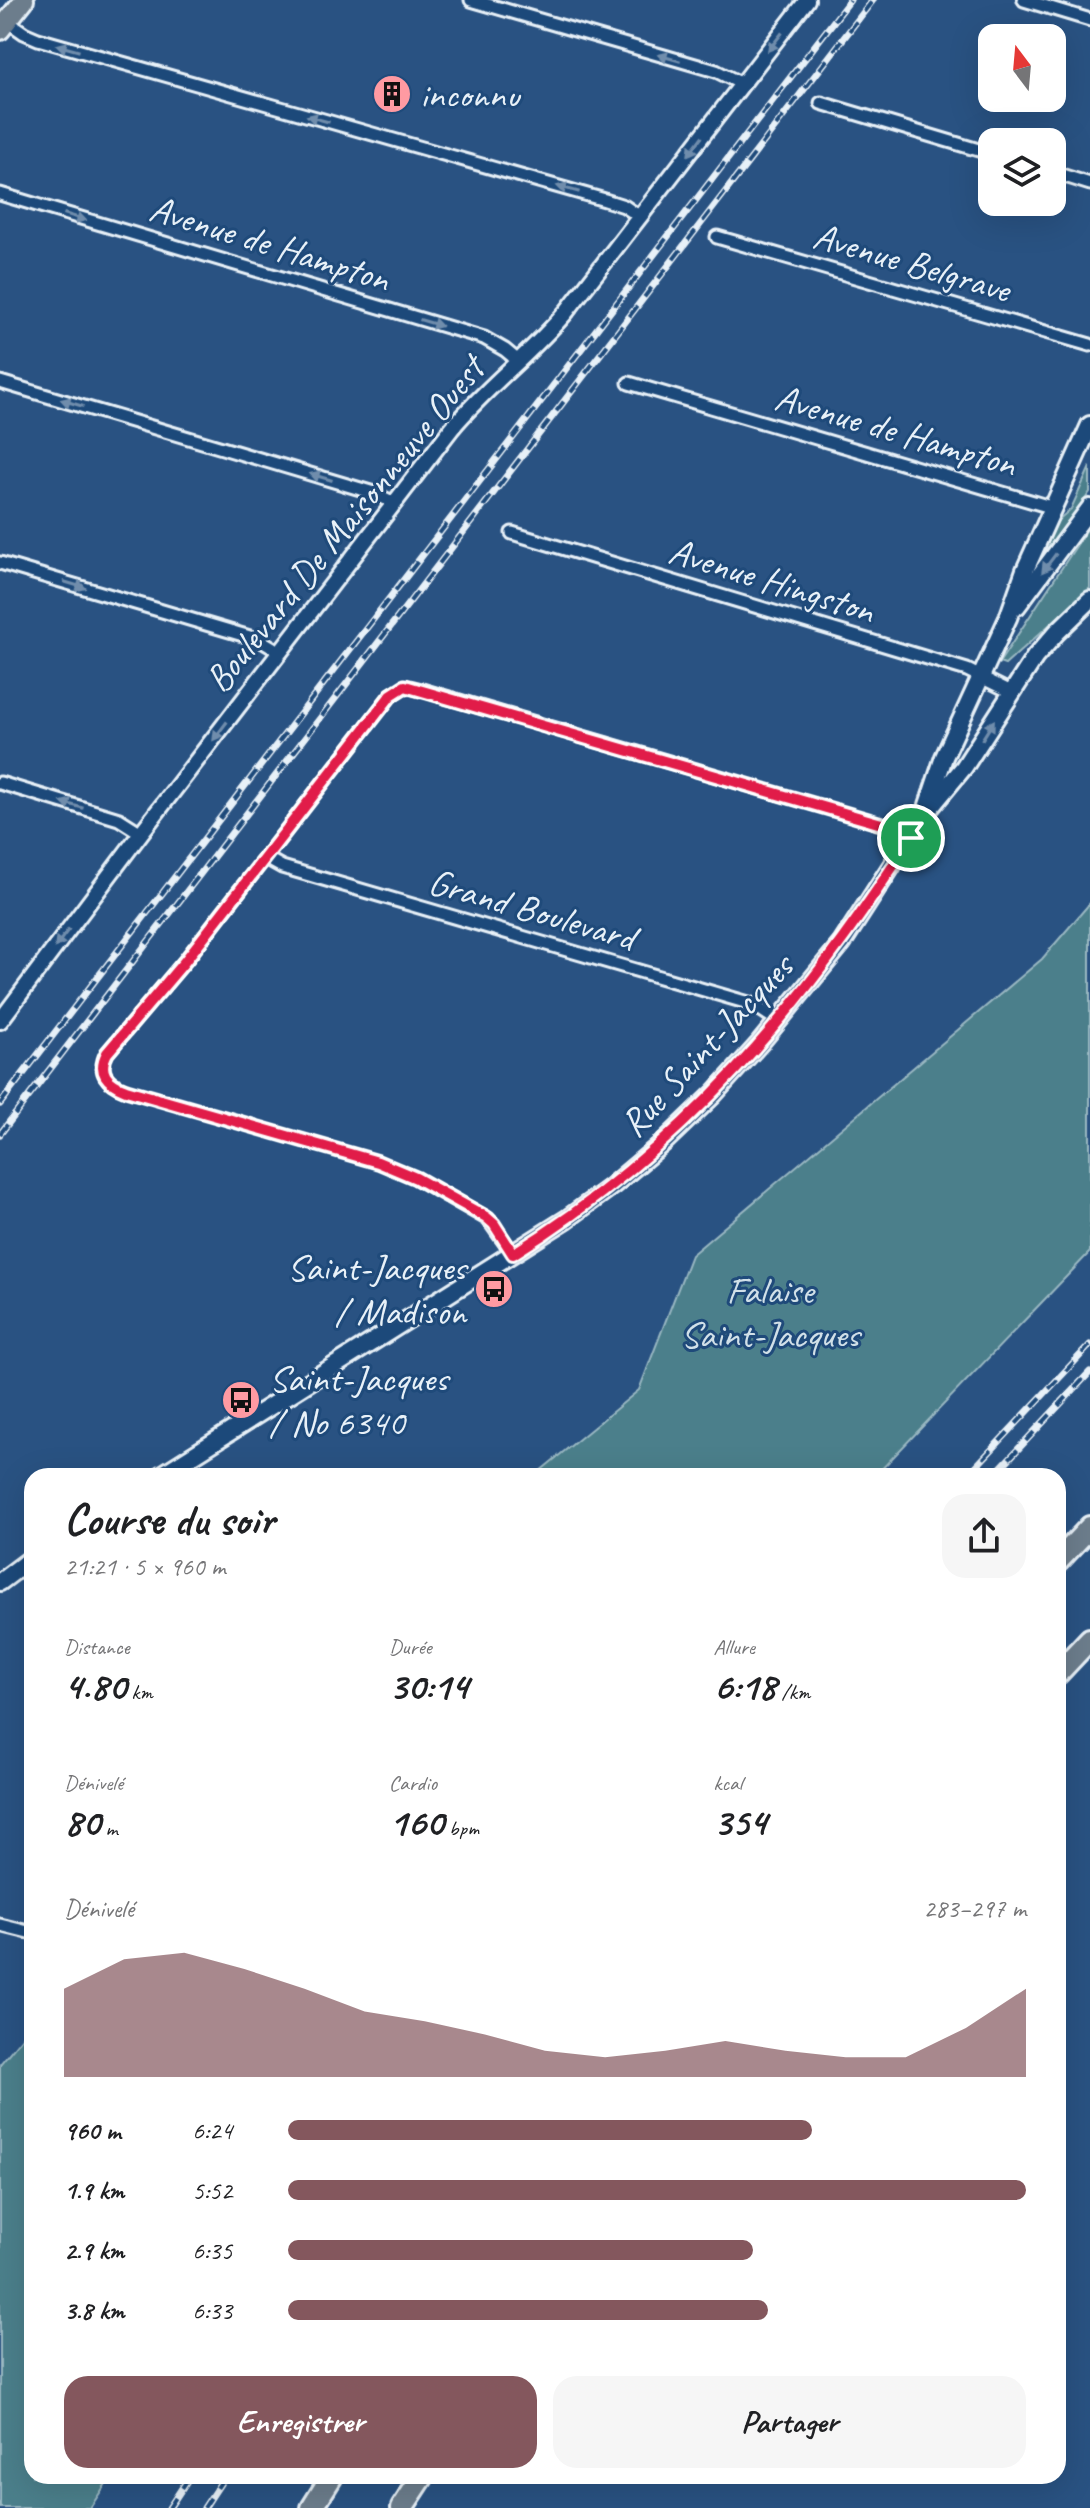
<!DOCTYPE html>
<html lang="fr">
<head>
<meta charset="utf-8">
<style>
  :root { --surface:#fff; --page:#f6f6f6; --text:#202124; --muted:#757577; --accent:#84575d }
  body { margin:0; font-family:Caveat,sans-serif; background:var(--page); color:var(--text); height:100vh; display:flex; flex-direction:column; font-size:30px; white-space:nowrap }
  * { box-sizing:border-box; margin:0 }
  p { font-size:26px; color:var(--muted) }
  .icon { flex:none; width:44px; height:44px; fill:none; stroke:currentColor; stroke-width:2; stroke-linecap:round; stroke-linejoin:round }
  .map { position:relative; flex:1; overflow:hidden }
  .sheet { position:absolute; left:24px; top:1468px; width:1042px; height:1016px; display:flex; flex-direction:column; background:var(--surface); border-radius:24px; box-shadow:0 8px 32px #0002 }
  .sheet>* { flex:none }
  .needle { width:52px; rotate:344deg }
  .tools { position:absolute; left:978px; top:24px; display:grid; gap:16px }
  .tools a { display:grid; place-items:center; width:88px; height:88px; border-radius:16px; background:var(--surface); box-shadow:0 8px 32px #0002; font-size:40px }
  .pin { position:absolute; display:grid; place-items:center; width:68px; height:68px; color:#fff; margin:-34px; border:4px solid #fff; border-radius:50%; box-shadow:0 2px 8px #0007 }
  .round { display:grid; place-items:center; flex:none; width:84px; height:84px; border-radius:24px; background:var(--page) }
  .overview { display:flex; align-items:center; justify-content:space-between; height:136px; padding:0 40px }
  h1 { font-size:44px; font-weight:700; line-height:60px }
  .metrics { display:grid; grid-template-columns:repeat(3,1fr); gap:12px; height:136px; padding:8px 40px }
  .metrics div { display:grid; align-content:center }
  .metrics b { font-size:40px; font-weight:700 }
  .metrics small { font-size:22px; font-weight:400 }
  .metrics p { font-size:22px }
  .chart { height:224px; padding:16px 40px }
  .chart p { display:flex; justify-content:space-between }
  .chart svg { width:100%; height:144px; margin-top:8px; fill:var(--accent); opacity:.7 }
  .primary-button { display:flex; gap:16px; margin-top:auto; padding:16px 40px }
  .primary-button a { flex:1; height:92px; border-radius:24px; background:var(--accent); color:#fff; font-size:32px; font-weight:700; line-height:92px; text-align:center }
  .primary-button a+a { background:var(--page); color:var(--text) }
  ul { padding:0 40px; list-style:none; font-size:26px }
  li { display:grid; grid-template-columns:128px 96px 1fr; align-items:center; height:60px }
  li i { height:20px; border-radius:10px; background:var(--accent) }
  .map>svg:first-child { display:block }
  .green { fill:#4c7f8b; stroke:#9ab8c2; stroke-width:2 }
  .lines { fill:none; stroke-linecap:round; stroke-linejoin:round }
  .minor-casing { stroke:#e8f1f8; stroke-width:17 }
  .tertiary-casing { stroke:#e8f1f8; stroke-width:20 }
  .secondary-casing { stroke:#e8f1f8; stroke-width:22 }
  .primary-casing { stroke:#e8f1f8; stroke-width:24 }
  .motorway-casing { stroke:#e8f1f8; stroke-width:26 }
  .minor { stroke:#1f4a7a; stroke-width:11 }
  .tertiary { stroke:#1f4a7a; stroke-width:14 }
  .secondary { stroke:#1f4a7a; stroke-width:16 }
  .primary { stroke:#6c7d8c; stroke-width:18 }
  .motorway { stroke:#6c7d8c; stroke-width:20 }
  .rail-casing { stroke:#e8f1f8; stroke-width:7 }
  .rail { stroke:#1f4a7a; stroke-width:4; stroke-dasharray:12; stroke-linecap:butt }
  .oneway { fill:#6f8dac }
  .route-casing { stroke:#fff; stroke-width:16 }
  .route { stroke:#e11d48; stroke-width:10 }
  .labels { text-anchor:middle; stroke-width:6; stroke-linejoin:round; paint-order:stroke }
  .poi-label { font-size:38px; fill:#e8f1f8; stroke:#1f4a7a; text-anchor:start }
  .street-label { font-size:38px; fill:#e8f1f8; stroke:#1f4a7a }
  .park-label { font-size:38px; fill:#d1e0e8; stroke:#1f4a7a }
</style>
</head>
<body>
<div class="map">
<svg width="1090" height="2508" viewBox="0 0 1090 2508">
  <rect width="100%" height="100%" fill="#295282"/>
  <filter id="ink" filterUnits="userSpaceOnUse"><feTurbulence type="fractalNoise" baseFrequency=".0125" numOctaves="2"/><feDisplacementMap in="SourceGraphic" scale="16" xChannelSelector="R" yChannelSelector="G"/><feConvolveMatrix kernelMatrix="1 2 1 2 8 2 1 2 1" color-interpolation-filters="sRGB"/></filter>
  <g filter="url(#ink)">
    <g class="green">
      <polygon points="1090,467 1090,492 1031,577 1057,521 1071,509"/>
      <polygon points="1090,525 1090,588 1005,665 999,663"/>
      <polygon points="1090,903 1090,1252 875,1476 534,1476 639,1390 691,1255 1042,959"/>
      <polygon points="32,2025 32,2476 111,2476 90,2508 0,2508 0,2064"/>
    </g>
    <g class="lines">
      <defs>
        <g id="minor">
          <polyline points="471,0 716,71 742,84"/>
          <polyline points="1024,0 1090,20"/>
          <polyline points="7,21 24,33 38,39 605,200 624,206 640,217"/>
          <polyline points="821,103 992,154"/>
          <polyline points="1052,172 1090,184"/>
          <polyline points="0,194 484,338 505,350 517,360"/>
          <polyline points="717,237 1090,345"/>
          <polyline points="0,382 374,493 394,503"/>
          <polyline points="629,383 1054,508"/>
          <polyline points="512,533 967,670 1011,692"/>
          <polyline points="0,563 260,640 280,652"/>
          <polyline points="0,783 119,819 141,833"/>
          <polyline points="266,858 282,867 752,1004 778,1021"/>
          <path d="M513 1254 488 1219 416 1178 378 1162 126 1090C107 1083 97 1072 107 1053L185 961 391 695 405 686 422 690 885 825 911 838"/>
          <polyline points="0,1925 32,1933"/>
        </g>
        <path id="tertiary" d="M0 1021 141 833 452 428C487 386 532 353 567 311L807 0"/>
        <g id="secondary">
          <polyline points="1017,606 1090,508"/>
          <polyline points="928,805 944,757 1008,618 1025,570 1090,425"/>
          <polyline points="160,1476 567,1219 612,1186 663,1143 714,1094 760,1043 842,943 925,814 964,767 1035,657 1057,632 1090,600"/>
          <polyline points="0,1582 32,1558"/>
        </g>
        <polyline id="primary" points="0,30 24,0"/>
        <g id="motorway">
          <polyline points="1058,1561 1090,1527"/>
          <polyline points="1058,1673 1090,1639"/>
          <polyline points="312,2508 332,2476"/>
          <polyline points="402,2508 423,2476"/>
        </g>
      </defs>
      <use href="#minor" class="minor-casing"/>
      <use href="#tertiary" class="tertiary-casing"/>
      <use href="#secondary" class="secondary-casing"/>
      <use href="#primary" class="primary-casing"/>
      <use href="#motorway" class="motorway-casing"/>
      <use href="#minor" class="minor"/>
      <use href="#tertiary" class="tertiary"/>
      <use href="#secondary" class="secondary"/>
      <use href="#primary" class="primary"/>
      <use href="#motorway" class="motorway"/>
      <defs>
        <g id="rail">
          <polyline points="0,1104 850,0"/>
          <polyline points="0,1134 873,0"/>
          <polyline points="967,1476 1090,1345"/>
          <polyline points="993,1476 1090,1372"/>
          <polyline points="169,2508 190,2476"/>
          <polyline points="204,2508 225,2476"/>
        </g>
      </defs>
      <use href="#rail" class="rail-casing"/>
      <use href="#rail" class="rail"/>
    </g>
    <defs><path id="oneway-solid" d="M-6-.8H1V-3.2L6.5 0L1 3.2V.8H-6Z" transform="scale(2)"/></defs>
    <g class="oneway">
      <use href="#oneway-solid" transform="translate(775 42) rotate(128)"/>
      <use href="#oneway-solid" transform="translate(68 48) rotate(-164)"/>
      <use href="#oneway-solid" transform="translate(669 58) rotate(-164)"/>
      <use href="#oneway-solid" transform="translate(318 119) rotate(-164)"/>
      <use href="#oneway-solid" transform="translate(695 146) rotate(127)"/>
      <use href="#oneway-solid" transform="translate(568 189) rotate(-164)"/>
      <use href="#oneway-solid" transform="translate(75 217) rotate(17)"/>
      <use href="#oneway-solid" transform="translate(431 323) rotate(17)"/>
      <use href="#oneway-solid" transform="translate(72 403) rotate(-163)"/>
      <use href="#oneway-solid" transform="translate(321 477) rotate(-163)"/>
      <use href="#oneway-solid" transform="translate(1049 563) rotate(127)"/>
      <use href="#oneway-solid" transform="translate(75 585) rotate(17)"/>
      <use href="#oneway-solid" transform="translate(988 730) rotate(-58)"/>
      <use href="#oneway-solid" transform="translate(220 731) rotate(127)"/>
      <use href="#oneway-solid" transform="translate(72 805) rotate(-164)"/>
      <use href="#oneway-solid" transform="translate(62 938) rotate(127)"/>
    </g>
  </g>
  <g class="lines" filter="url(#ink)">
    <defs>
      <path id="route" d="M405 686 885 825 911 838C806 1005 681 1150 513 1254L494 1224 486 1217 416 1178 378 1162 126 1090C107 1083 97 1072 107 1053L185 961 391 695Z"/>
    </defs>
    <use href="#route" class="route-casing"/>
    <use href="#route" class="route"/>
  </g>
  <defs>
    <symbol id="building-disc" viewBox="-11 -11 22 22"><circle r="9.5" fill="#ff9aa2" stroke="#1f4a7a"/><path d="M-4-6H4V6H1V3H-1V6H-4ZM-2.5-4.3h1.7v1.8h-1.7ZM.8-4.3h1.7v1.8H.8ZM-2.5-1h1.7V.8h-1.7ZM.8-1h1.7V.8H.8Z" fill="#111"/></symbol>
    <symbol id="bus-disc" viewBox="-11 -11 22 22"><circle r="9.5" fill="#ff9aa2" stroke="#1f4a7a"/><path d="M-5-6H5V4H4V6H2V4H-2V6H-4V4H-5ZM-3.5-4V0h7V-4ZM-3.5 1.2v1.5H-2V1.2ZM2 1.2v1.5H3.5V1.2Z" fill="#111"/></symbol>
  </defs>
  <g fill-rule="evenodd">
    <use href="#building-disc" x="370" y="72" width="44" height="44"/>
    <use href="#bus-disc" x="472" y="1267" width="44" height="44"/>
    <use href="#bus-disc" x="219" y="1378" width="44" height="44"/>
  </g>
  <g class="labels">
    <g class="poi-label">
      <text x="420" y="107">inconnu</text>
      <text x="466" y="1280" text-anchor="end">Saint-Jacques<tspan x="466" dy="44">/ Madison</tspan></text>
      <text x="269" y="1391">Saint-Jacques<tspan x="269" dy="44">/ No 6340</tspan></text>
    </g>
    <g class="street-label">
      <text transform="translate(270 243) rotate(17)" y="13">Avenue de Hampton</text>
      <text transform="translate(912 262) rotate(16)" y="13">Avenue Belgrave</text>
      <text transform="translate(896 430) rotate(16)" y="13">Avenue de Hampton</text>
      <text transform="translate(344 524) rotate(-51)" y="13">Boulevard De Maisonneuve Ouest</text>
      <text transform="translate(772 580) rotate(17)" y="13">Avenue Hingston</text>
      <text transform="translate(532 909) rotate(16)" y="13">Grand Boulevard</text>
      <text transform="translate(706 1045) rotate(-47)" y="13">Rue Saint-Jacques</text>
    </g>
    <g class="park-label">
      <text x="770" y="1303">Falaise<tspan x="770" dy="44">Saint-Jacques</tspan></text>
    </g>
  </g>
</svg>
<div class="tools">
<a><svg class="needle" viewBox="-14 -14 28 28"><path d="M0-13l5 13h-10z" fill="#e53935"/><path d="M0 13l5-13h-10z" fill="#757577"/></svg></a>
<a><svg class="icon" aria-label="layers" viewBox="0 0 24 24"><path d="M12 4l9 5-9 5-9-5zM3 14l9 5 9-5"/></svg></a>
</div>
<div class="pin" style="left:911px;top:838px;background:#1e9e55"><svg class="icon" aria-label="arrive" viewBox="0 0 24 24"><path d="M6 21V4h12l-3 4 3 4H6"/></svg></div>
<section class="sheet">
<div class="overview"><div><h1>Course du soir</h1><p>21:21 · 5 × 960 m</p></div><a class="round"><svg class="icon" aria-label="share" viewBox="0 0 24 24"><path d="M12 15V3M7 8l5-5 5 5M5 13v7h14v-7"/></svg></a></div>
<div class="metrics">
<div><p>Distance</p><b>4.80<small> km</small></b></div>
<div><p>Durée</p><b>30:14</b></div>
<div><p>Allure</p><b>6:18<small> /km</small></b></div>
</div>
<div class="metrics">
<div><p>Dénivelé</p><b>80<small> m</small></b></div>
<div><p>Cardio</p><b>160<small> bpm</small></b></div>
<div><p>kcal</p><b>354</b></div>
</div>
<div class="chart"><p><span>Dénivelé</span>283–297 m</p>
<svg viewBox="0 0 160 44" preserveAspectRatio="none"><path d="M0 44V17L10 8L20 6L30 11L40 17L50 24L60 27L70 31L80 36L90 38L100 36L110 33L120 36L130 38L140 38L150 29L160 17V44z"/></svg>
</div>
<ul>
<li><b>960 m</b>6:24<i style="width:71%"></i></li>
<li><b>1.9 km</b>5:52<i style="width:100%"></i></li>
<li><b>2.9 km</b>6:35<i style="width:63%"></i></li>
<li><b>3.8 km</b>6:33<i style="width:65%"></i></li>
</ul>
<div class="primary-button"><a>Enregistrer</a><a>Partager</a></div>
</section>
</div>
</body>
</html>
